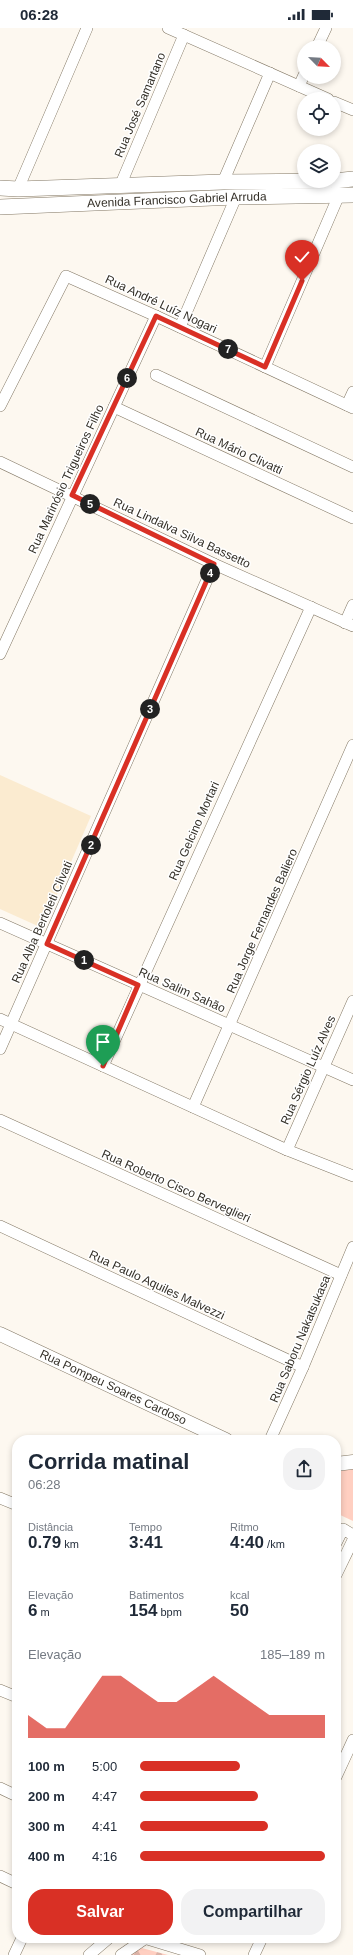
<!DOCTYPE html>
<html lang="pt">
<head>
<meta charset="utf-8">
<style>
  :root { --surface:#fff; --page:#f2f2f3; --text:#1f2937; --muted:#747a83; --accent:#d93025 }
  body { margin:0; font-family:Arial,sans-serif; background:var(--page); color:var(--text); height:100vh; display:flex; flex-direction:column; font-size:15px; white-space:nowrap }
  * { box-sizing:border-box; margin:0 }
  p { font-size:13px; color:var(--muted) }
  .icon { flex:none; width:22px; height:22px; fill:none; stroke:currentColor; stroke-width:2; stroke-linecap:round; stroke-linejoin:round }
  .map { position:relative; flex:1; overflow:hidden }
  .side { position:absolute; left:12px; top:1407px; width:329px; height:508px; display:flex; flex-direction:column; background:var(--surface); border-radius:16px; box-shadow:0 2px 6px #0003 }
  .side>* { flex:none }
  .needle { width:26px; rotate:114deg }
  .tools { position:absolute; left:297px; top:12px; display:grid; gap:8px }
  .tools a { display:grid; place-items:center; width:44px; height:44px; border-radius:50%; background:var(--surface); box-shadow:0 2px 6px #0003; font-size:20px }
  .pin { position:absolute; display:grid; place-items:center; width:34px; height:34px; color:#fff; margin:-41px -17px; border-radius:50% 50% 50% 0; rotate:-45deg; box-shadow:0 0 4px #0007 }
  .pin .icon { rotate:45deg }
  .km { position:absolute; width:20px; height:20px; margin:-10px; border-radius:50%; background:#222; color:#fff; font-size:11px; line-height:20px; text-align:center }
  .round { display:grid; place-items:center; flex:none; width:42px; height:42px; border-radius:16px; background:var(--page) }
  .overview { display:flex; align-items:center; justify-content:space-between; height:68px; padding:0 16px }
  h1 { font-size:22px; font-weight:600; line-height:30px }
  .stats { display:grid; grid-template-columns:repeat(3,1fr); gap:6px; height:68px; padding:4px 16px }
  .stats div { display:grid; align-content:center }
  .stats b { font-size:17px; font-weight:600 }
  .stats small { font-size:11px; font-weight:400 }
  .stats p { font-size:11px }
  .chart { height:112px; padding:8px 16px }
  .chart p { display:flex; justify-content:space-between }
  .chart svg { width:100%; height:72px; margin-top:4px; fill:var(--accent); opacity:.7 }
  .cta { display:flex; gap:8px; margin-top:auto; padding:8px 16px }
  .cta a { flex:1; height:46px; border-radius:16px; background:var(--accent); color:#fff; font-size:16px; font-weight:600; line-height:46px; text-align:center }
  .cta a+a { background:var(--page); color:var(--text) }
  ul { padding:0 16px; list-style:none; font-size:13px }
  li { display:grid; grid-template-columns:64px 48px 1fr; align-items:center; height:30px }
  li i { height:10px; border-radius:5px; background:var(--accent) }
  .status { display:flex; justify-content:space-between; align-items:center; height:28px; padding:0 20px; background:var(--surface); direction:ltr }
  .status svg { height:11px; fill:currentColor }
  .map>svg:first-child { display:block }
  .built { fill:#fbebd0 }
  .green { fill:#ffcfc1 }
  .forest { fill:url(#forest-firs) }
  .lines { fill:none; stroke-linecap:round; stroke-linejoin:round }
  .minor-casing { stroke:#837865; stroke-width:12 }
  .tertiary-casing { stroke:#837865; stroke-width:15 }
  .secondary-casing { stroke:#837865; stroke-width:16 }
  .minor { stroke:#fff; stroke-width:11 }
  .tertiary { stroke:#fff; stroke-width:14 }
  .secondary { stroke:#fff; stroke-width:15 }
  .route-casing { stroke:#fff; stroke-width:8 }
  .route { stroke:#d93025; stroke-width:5 }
  .labels { text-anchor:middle; stroke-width:3; stroke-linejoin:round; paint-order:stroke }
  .street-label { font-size:12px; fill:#332f27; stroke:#fff }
</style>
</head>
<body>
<div class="status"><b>06:28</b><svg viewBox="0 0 49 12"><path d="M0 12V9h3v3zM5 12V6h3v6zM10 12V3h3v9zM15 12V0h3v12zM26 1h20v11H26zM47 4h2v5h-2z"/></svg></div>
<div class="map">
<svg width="353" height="1927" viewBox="0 0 353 1927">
  <defs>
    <pattern id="forest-firs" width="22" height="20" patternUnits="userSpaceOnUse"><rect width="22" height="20" fill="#ffcfc1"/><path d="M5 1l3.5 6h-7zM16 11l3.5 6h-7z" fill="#dbb2a6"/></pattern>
  </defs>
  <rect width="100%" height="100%" fill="#fdf8f0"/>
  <polygon class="built" points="0,747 91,788 45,894 40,899 0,881"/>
  <polygon class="green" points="343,1441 353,1441 353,1493 336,1485 336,1444"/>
  <polygon class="forest" points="138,1919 168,1927 131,1927"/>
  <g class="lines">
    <defs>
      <g id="minor">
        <polyline points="168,0 328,71"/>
        <polyline points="317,19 326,0"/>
        <polyline points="299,58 304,47"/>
        <polyline points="334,74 353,82"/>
        <polyline points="223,154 270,45"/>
        <polyline points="120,158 184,7"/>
        <polyline points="18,161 87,0"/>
        <polyline points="180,299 236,169"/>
        <polyline points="265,339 339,167"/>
        <polyline points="156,347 353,439"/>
        <polyline points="347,377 353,364"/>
        <polyline points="0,378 66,248 156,288 353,380"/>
        <polyline points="114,379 353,490"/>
        <polyline points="0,434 214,536 353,598"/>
        <polyline points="345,595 353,577"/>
        <polyline points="0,626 156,288"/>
        <polyline points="0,895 353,1052"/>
        <polyline points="0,991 287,1122 353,1148"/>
        <polyline points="0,1021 214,536"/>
        <polyline points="103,1038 311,579"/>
        <polyline points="193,1079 353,717"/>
        <polyline points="0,1092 341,1247"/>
        <polyline points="287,1122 353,973"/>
        <polyline points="0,1198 303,1339"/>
        <polyline points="270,1412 303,1339 353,1219"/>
        <polyline points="0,1470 17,1477"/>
        <polyline points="336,1515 343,1501 353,1507"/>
        <polyline points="336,1547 353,1512"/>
        <polyline points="0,1662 17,1669"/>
        <polyline points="336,1749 353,1712"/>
        <polyline points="0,1760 17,1768"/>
        <polyline points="0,1848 17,1856"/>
        <polyline points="144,1910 200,1927"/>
        <polyline points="14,1927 22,1910"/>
        <polyline points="89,1927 109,1910"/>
        <polyline points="121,1927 146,1910"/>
        <polyline points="254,1927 262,1910"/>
      </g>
      <g id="tertiary">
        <path id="s1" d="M0 1306 226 1412"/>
        <polyline points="336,1436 353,1434"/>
      </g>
      <g id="secondary">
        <polyline points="334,153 353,151"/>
        <polyline points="0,160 18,161 223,154 328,153"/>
        <path id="s2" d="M0 179 236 169 353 167"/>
      </g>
    </defs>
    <use href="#minor" class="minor-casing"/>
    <use href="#tertiary" class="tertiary-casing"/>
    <use href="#secondary" class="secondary-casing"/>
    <use href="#minor" class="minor"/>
    <use href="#tertiary" class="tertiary"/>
    <use href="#secondary" class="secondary"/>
  </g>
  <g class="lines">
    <defs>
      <polyline id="route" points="103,1038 138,957 47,916 214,536 72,467 156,288 265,339 302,253"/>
    </defs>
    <use href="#route" class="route-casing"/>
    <use href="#route" class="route"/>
  </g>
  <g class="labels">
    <g class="street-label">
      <text transform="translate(140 77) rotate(-67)" y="4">Rua José Samartano</text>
      <text dy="4" stroke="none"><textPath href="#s2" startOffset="177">Avenida Francisco Gabriel Arruda</textPath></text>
      <text transform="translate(161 276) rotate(25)" y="4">Rua André Luíz Nogari</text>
      <text transform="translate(239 423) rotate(25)" y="4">Rua Mário Clivatti</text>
      <text transform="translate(66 451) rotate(-65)" y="4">Rua Marinósio Trigueiros Filho</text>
      <text transform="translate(182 505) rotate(25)" y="4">Rua Lindalva Silva Bassetto</text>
      <text transform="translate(194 803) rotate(-66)" y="4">Rua Gelcino Mortari</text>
      <text transform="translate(262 893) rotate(-66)" y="4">Rua Jorge Fernandes Baliero</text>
      <text transform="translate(42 894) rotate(-66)" y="4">Rua Alba Bertoleti Clivati</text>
      <text transform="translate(182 962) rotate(24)" y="4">Rua Salim Sahão</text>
      <text transform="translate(308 1042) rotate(-66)" y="4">Rua Sérgio Luíz Alves</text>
      <text transform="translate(176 1158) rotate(24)" y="4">Rua Roberto Cisco Berveglieri</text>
      <text transform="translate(157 1257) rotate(25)" y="4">Rua Paulo Aquiles Malvezzi</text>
      <text transform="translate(300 1311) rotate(-67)" y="4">Rua Saboru Nakatsukasa</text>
      <text dy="4" stroke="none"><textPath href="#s1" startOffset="125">Rua Pompeu Soares Cardoso</textPath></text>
    </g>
  </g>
</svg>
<div class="tools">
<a><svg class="needle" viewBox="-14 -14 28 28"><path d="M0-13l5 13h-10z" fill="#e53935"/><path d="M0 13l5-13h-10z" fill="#747a83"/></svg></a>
<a><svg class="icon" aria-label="locate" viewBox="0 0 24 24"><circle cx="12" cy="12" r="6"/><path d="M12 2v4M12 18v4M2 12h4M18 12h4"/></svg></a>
<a><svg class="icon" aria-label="layers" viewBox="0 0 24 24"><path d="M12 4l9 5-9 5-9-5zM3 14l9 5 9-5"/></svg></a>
</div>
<div class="pin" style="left:103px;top:1038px;background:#1e9e55"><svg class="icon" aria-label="arrive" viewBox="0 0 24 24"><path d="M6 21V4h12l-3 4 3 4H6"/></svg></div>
<div class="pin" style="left:302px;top:253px;background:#d93025"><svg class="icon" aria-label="check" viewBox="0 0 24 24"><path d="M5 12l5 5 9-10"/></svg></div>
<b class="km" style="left:84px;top:932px">1</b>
<b class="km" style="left:91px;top:817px">2</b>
<b class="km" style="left:150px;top:681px">3</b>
<b class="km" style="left:210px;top:545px">4</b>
<b class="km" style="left:90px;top:476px">5</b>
<b class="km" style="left:127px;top:350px">6</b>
<b class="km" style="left:228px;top:321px">7</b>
<section class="side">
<div class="overview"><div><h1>Corrida matinal</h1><p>06:28</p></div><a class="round"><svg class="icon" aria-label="share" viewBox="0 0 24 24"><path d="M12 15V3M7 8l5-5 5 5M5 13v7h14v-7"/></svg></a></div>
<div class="stats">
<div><p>Distância</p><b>0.79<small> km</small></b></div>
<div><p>Tempo</p><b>3:41</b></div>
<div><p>Ritmo</p><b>4:40<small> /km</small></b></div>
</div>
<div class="stats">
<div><p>Elevação</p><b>6<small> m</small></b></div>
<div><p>Batimentos</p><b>154<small> bpm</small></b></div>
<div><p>kcal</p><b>50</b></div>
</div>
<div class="chart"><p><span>Elevação</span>185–189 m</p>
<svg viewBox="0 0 160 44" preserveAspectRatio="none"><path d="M0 44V30L10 38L20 38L30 22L40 6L50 6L60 14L70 22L80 22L90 14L100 6L110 14L120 22L130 30L140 30L150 30L160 30V44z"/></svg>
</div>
<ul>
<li><b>100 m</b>5:00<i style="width:54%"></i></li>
<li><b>200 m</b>4:47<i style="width:64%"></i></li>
<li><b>300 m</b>4:41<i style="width:69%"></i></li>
<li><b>400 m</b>4:16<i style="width:100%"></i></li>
</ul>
<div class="cta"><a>Salvar</a><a>Compartilhar</a></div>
</section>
</div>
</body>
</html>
